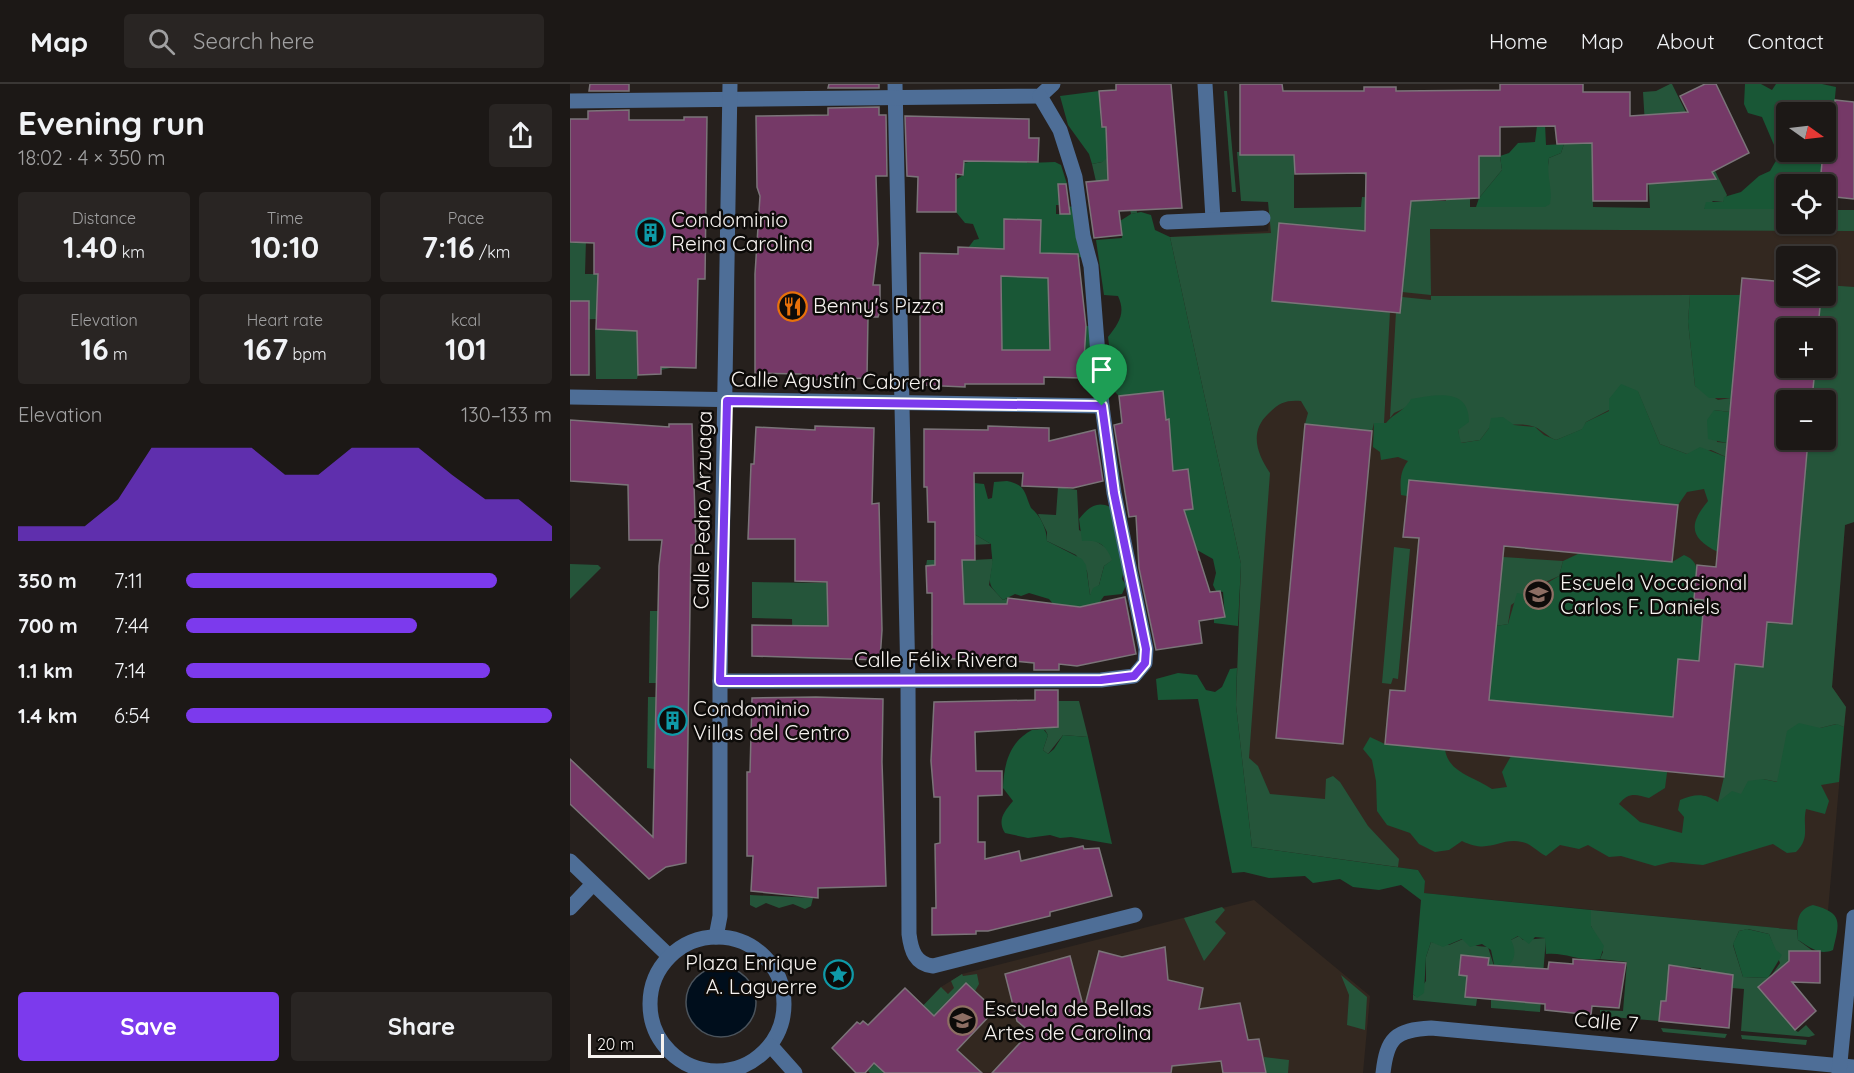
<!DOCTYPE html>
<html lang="en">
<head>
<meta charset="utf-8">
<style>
  :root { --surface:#1c1816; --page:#292523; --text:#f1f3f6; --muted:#a0a0a1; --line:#3a3735; --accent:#7c3aed }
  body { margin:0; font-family:Quicksand,sans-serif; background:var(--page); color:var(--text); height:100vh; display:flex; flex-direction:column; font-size:22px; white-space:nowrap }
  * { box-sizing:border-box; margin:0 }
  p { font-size:20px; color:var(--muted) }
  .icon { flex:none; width:33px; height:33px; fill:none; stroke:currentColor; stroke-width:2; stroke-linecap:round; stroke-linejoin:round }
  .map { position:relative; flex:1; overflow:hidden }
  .side { display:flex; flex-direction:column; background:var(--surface); width:570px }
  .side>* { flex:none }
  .needle { width:39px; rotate:104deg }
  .fabs { position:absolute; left:1206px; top:18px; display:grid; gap:12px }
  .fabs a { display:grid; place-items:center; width:60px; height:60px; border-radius:6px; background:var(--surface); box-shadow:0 2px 4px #0004,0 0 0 2px var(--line); font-size:30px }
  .scale { position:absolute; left:18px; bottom:15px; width:76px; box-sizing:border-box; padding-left:6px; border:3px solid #f7f3f0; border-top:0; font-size:16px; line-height:21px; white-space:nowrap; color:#f7f3f0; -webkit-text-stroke:4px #0d0b09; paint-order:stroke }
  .pin { position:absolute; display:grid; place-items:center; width:51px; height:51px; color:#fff; margin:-62px -26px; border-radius:50% 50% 50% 0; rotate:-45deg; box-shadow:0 0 6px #0007 }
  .pin .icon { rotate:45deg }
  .round { display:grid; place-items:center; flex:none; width:63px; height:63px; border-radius:6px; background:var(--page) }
  .summary { display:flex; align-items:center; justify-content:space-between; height:102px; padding:0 18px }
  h1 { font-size:33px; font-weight:700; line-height:45px }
  .metrics { display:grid; grid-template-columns:repeat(3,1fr); gap:9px; height:102px; padding:6px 18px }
  .metrics div { display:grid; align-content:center; border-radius:6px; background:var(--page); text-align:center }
  .metrics b { font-size:30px; font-weight:700 }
  .metrics small { font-size:16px; font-weight:400 }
  .metrics p { font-size:16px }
  .chart { height:168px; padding:12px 18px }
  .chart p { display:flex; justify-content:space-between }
  .chart svg { width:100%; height:108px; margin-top:6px; fill:var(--accent); opacity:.7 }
  .action { display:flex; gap:12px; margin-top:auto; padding:12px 18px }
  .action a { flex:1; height:69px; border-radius:6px; background:var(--accent); color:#fff; font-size:24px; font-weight:700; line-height:69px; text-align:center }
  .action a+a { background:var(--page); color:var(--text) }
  ul { padding:0 18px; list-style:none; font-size:20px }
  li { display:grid; grid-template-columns:96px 72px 1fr; align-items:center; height:45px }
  li i { height:15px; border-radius:8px; background:var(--accent) }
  header { display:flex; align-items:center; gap:36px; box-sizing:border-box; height:84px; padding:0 30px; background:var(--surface); border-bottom:2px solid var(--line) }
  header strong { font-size:28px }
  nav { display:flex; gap:33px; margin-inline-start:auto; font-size:21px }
  .search { width:420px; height:54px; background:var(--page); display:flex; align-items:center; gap:15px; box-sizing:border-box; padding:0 21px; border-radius:6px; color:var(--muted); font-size:22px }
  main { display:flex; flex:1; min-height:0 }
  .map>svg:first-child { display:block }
  .built { fill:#332820; fill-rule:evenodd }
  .green { fill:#25553a }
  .forest { fill:#195736 }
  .water { fill:#000e1c; stroke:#4a535c; stroke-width:1.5 }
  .building { fill:#753967; stroke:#7b7479; stroke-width:1.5; fill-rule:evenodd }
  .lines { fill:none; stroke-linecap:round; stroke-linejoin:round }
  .minor { stroke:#4e6e97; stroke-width:15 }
  .tertiary { stroke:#4e6e97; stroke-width:15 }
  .route-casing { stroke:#fff; stroke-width:12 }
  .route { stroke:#7c3aed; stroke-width:8 }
  .labels { text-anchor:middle; stroke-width:5; stroke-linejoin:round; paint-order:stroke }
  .poi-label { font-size:21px; fill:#f7f3f0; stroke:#0d0b09; text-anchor:start }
  .street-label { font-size:21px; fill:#f7f3f0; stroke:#0d0b09 }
</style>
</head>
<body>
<header>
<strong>Map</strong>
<div class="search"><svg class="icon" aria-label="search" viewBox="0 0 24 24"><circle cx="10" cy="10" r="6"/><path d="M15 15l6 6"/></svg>Search here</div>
<nav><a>Home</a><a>Map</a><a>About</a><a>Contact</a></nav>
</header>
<main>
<section class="side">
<div class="summary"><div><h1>Evening run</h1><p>18:02 · 4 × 350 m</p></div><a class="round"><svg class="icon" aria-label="share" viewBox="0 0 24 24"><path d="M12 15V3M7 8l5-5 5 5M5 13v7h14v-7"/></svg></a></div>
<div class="metrics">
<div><p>Distance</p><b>1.40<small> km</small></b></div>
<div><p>Time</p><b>10:10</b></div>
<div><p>Pace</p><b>7:16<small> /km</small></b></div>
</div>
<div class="metrics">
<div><p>Elevation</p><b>16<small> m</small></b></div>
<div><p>Heart rate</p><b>167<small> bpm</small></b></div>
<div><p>kcal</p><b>101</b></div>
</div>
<div class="chart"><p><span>Elevation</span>130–133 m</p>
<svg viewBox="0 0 160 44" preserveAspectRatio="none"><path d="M0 44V38L10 38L20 38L30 27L40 6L50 6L60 6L70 6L80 17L90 17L100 6L110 6L120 6L130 17L140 27L150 27L160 38V44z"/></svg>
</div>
<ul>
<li><b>350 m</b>7:11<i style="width:85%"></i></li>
<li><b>700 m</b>7:44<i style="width:63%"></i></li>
<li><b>1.1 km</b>7:14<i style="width:83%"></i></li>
<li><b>1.4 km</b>6:54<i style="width:100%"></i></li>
</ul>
<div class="action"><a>Save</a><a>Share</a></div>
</section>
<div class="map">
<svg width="1284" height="989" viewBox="0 0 1284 989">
  <rect width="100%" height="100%" fill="#26201d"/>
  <g class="built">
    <path d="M792 123 1216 125V140H1256V126H1284V438L1275 441 1262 603 1276 623 1256 849 853 809 855 797 848 786 682 763 666 621 671 480 600 153 698 147 700 125ZM1216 172H1256V212H1216ZM1216 244H1256V284H1216ZM1216 316H1256V356H1216Z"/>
    <polygon points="684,816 800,912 793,989 300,989 298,987 320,963 317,959 371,903 392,890"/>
  </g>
  <g class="green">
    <path d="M1100 0H1102L1157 111 1153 118 1143 117 1134 125H1216V140H1256V126H1284V147L860 145 861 211 832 208 837 151 709 140 702 217 820 227 814 339H804L802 347 735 340 738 329 731 317C715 316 709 319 698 330 679 348 687 370 700 389L679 674 688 682 700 710 755 715 756 695 763 692 770 698 798 742 829 775 828 783 682 763 666 621 671 480 600 153 701 149 698 118 671 117 667 68H670L671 71H724V124L791 123 792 113 825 114 826 92H796L792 89V71L862 89V117H876V90L900 114V123H975C979 104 976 92 979 74L991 69 994 60 1022 58 1023 123 1080 124 1073 8 1086 7Z"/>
    <polygon points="654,7 657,7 666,108 662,108"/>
    <polygon points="537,67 563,76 567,129 561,130 560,125 530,115 522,80 532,78"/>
    <polygon points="909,72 930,72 932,86 909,114"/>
    <polygon points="18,88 15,190 69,190 105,283 68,291 67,295 26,295 25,245 63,246 28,202 26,235 0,236 0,158 6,158"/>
    <polygon points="1256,201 1284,203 1284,438 1275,441 1262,603 1276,623 1274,643 1266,640 1250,644 1208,698 1193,695 1171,711 1148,718 1154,693 1165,580 1192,583 1197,539 1222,540 1238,356 1256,356 1256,316 1242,316 1245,284 1256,284 1256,244 1248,244 1251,212 1256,212"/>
    <path d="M1120 211 1118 238 1125 302 1148 316 1161 314 1160 328 1144 326 1147 358 1157 359 1156 373 1141 366 1117 370 1090 360 1068 308 1039 315V326L1016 338 1013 345 986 356C978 353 972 346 965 343 952 338 932 342 919 344L910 356 890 359 888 346 837 323 824 329 820 334 826 228H830L832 213 861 216V212Z"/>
    <polygon points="488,403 507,406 509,446 538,465 543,476 534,482 529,501 520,511 517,487 506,471 477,457 477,448 468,430 486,431"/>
    <polygon points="399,447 421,460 401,461 402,476 422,475 423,478 419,501 433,516 438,514 437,528 407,550 361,551 362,541 386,520 392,480 356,482 357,476 393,476"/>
    <polygon points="824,463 840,465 828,595 823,594 821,600 812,599"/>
    <polygon points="933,473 993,477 989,492 971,500 941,521 938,540 926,542"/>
    <polygon points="0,480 28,481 31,484 0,515"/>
    <polygon points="182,498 260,499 258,547 252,550 251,575 223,574 222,535 182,534"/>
    <polygon points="80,527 88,527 86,599 79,599"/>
    <polygon points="78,613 86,613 84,685 77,684"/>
    <polygon points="488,617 509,617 518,653 493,651 478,670 473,666 478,651 475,646 462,646 488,643"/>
    <polygon points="180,811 243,814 241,822 235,825 223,820 209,824 196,819 186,824 180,821"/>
    <polygon points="652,823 655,826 645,838 656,849 634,877 614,834"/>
    <polygon points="1021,826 1227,846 1228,856 1243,867 1218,892 1211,884 1201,892 1210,879 1199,850 1178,845 1169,847 1163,861 1173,893 1198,894 1188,904 1225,946 1228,948 1236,941 1245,951 1239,953 1171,947 1174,905 1162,904 1163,891 1131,888 1131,884 1099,882 1096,917 1091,917 1089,937 1030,932 1030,926 1053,927 1057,878 1030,875 1033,868 1021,842"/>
    <polygon points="949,852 953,856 976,854 970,928 921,924 921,916 949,918 952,884 938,883 941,856"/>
    <polygon points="893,855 907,862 918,863 924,882 918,881 919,874 891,872 889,891 897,892 895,913 907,915 906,922 843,916 843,910 845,912 856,897 856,873 861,858 879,861"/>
    <polygon points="392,890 393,892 407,890 409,900 405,907 396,899 313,987 315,989 300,989 298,987 320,963 317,959 371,903 378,910 384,904 381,897"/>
    <polygon points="771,891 797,913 795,946 777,941 779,911"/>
    <polygon points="1091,944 1157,950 1155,954 1093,948"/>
    <polygon points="1171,951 1237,956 1236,961 1172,955"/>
    <polygon points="694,973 719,976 718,989 696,989"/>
  </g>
  <g class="forest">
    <polygon points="1175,0 1191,0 1202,6 1206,0 1252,0 1266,3 1260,64 1256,65 1256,28 1216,28 1216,68 1253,68 1250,100 1216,100 1216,125 1134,125 1136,118 1153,118 1154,113 1171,108 1189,92 1200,87 1207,75 1207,68 1192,33 1178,29 1174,20"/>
    <polygon points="529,7 531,43 536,43 537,74 532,78 522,80 519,70 498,41 490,12"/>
    <path d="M975 40 976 61 994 60 991 69 979 74C976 93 983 103 980 120L975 123H906L909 114 932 86 930 72 939 69 948 59 965 58 967 42Z"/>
    <polygon points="457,65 457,79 485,78 491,81 497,100 488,100 489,121 486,121 486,130 497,130 497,123 505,122 515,173 493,174 498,200 478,201 479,234 500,243 519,242 523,296 513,294 514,271 469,266 432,266 432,250 405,250 408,223 432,222 431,198 398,164 404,156 409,155 403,140 395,139 386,128 387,95 393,91 394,79"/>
    <path d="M571 128 581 131 585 146 600 153 671 480 668 542 644 539V535L655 533 653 508 646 507 643 501 646 489 643 475 627 466 612 426 623 425 595 388 599 335 579 337 593 308 549 312 545 308 538 253C549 239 556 229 548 212L534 211 526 156 552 154 550 137 561 130Z"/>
    <polygon points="1120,211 1170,211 1161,314 1139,314 1125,302 1118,238"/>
    <path d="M1051 300 1068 307 1090 360 1117 370 1130 363 1156 373 1148 468C1120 454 1118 441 1138 417L1134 405 1117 408 1108 421 839 396 837 412 831 411C830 398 830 387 838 377L828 373 811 376 810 368 803 363 804 339H816C824 329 836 326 841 315 866 311 899 303 899 338L888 346 891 359 910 356 919 344 921 334 933 333 944 341 965 343 974 351 986 356 1012 345 1016 338 1039 327V315Z"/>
    <polygon points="1144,326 1160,328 1157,359 1138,355 1137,336"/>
    <path d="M437 397C456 401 454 408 461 424 470 431 477 445 477 457L512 475 516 481 520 511 523 504 529 501 534 482 542 476C536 461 529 455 512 457L509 435C517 425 526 416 540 423L554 485 552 495 556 501 552 510 534 512 529 519 519 521 529 574 479 515 459 509 451 512 445 510 433 516C417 499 419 502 422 481 423 475 421 467 421 460L399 447 404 399 414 400 418 415 422 414 424 398Z"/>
    <path d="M1010 469 1102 478 1114 471C1134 479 1126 496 1124 515L1171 519 1133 533 1129 577 1108 575 1101 646 1086 632 872 611 868 589 921 594 926 542 938 540 947 509 957 511 989 492 993 477Z"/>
    <path d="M667 584 666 621 682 763 848 786 855 797 854 809 1021 826V842L1034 862 1030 875C1010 878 996 868 976 870L975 854 965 853 959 860 948 852 941 856C948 870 944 880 931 887L925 885 921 866 912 860 900 863 892 855 873 863 861 858 856 873 854 909 847 914 843 910 851 816 831 801 809 806 783 803 770 795 743 799 735 792 699 794 674 788 662 789 628 615 588 616 586 595 608 589 627 591 636 606 645 608 652 603 660 585Z"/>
    <path d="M1229 639 1250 644 1267 640 1274 643 1269 698 1251 701 1259 717 1255 730 1236 725C1232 743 1241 753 1226 768L1217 769 1203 760 1133 781 1101 778 1085 782 1051 772 1039 773 1018 761 1009 765 990 761 976 772C966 767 962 760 952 758 929 753 920 771 892 757L879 766 865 768 849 760 840 749 817 741 807 727 806 697 802 676 793 665 800 653 815 660 875 666C879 689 903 692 922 705L937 703 932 688 941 672 1081 686 1098 681 1095 704 1079 714C1066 710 1058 708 1049 720L1070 738 1112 749 1114 733 1108 726 1110 716C1125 710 1134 709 1148 718L1162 707 1171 710 1178 697 1193 695 1207 698 1217 647Z"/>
    <path d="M462 646H474L478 651 473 666 478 670 484 665 493 651 518 653 542 760 501 753 490 754 480 751 458 754 435 749C427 736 434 728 443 717L433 704C434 680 439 658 462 646Z"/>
    <path d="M1243 821C1273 829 1270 838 1263 866 1249 872 1240 863 1228 856 1227 841 1225 826 1243 821Z"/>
    <polygon points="1177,845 1199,850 1206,866 1212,871 1198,894 1173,893 1163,860 1169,847"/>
  </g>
  <circle class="water" cx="151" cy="918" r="35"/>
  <g class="building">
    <polygon points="20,0 59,0 59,7 19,7"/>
    <polygon points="259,0 309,0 309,4 258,4"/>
    <polygon points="546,0 601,0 612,124 549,127 552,151 524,154 516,98 538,96 536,43 532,43 529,7 546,6"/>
    <polygon points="670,0 712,0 713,7 794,7 794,3 826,3 826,7 930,6 930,0 1013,0 1013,8 1060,8 1060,32 1118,28 1110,12 1135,0 1146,0 1179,69 1142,88 1146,95 1077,100 1077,117 1023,117 1022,59 987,60 985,42 930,43 930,72 909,72 909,114 841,117 830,229 702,217 709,139 795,147 796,89 725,90 724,71 670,71"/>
    <polygon points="1265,16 1284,18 1284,115 1256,112 1256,100 1250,100 1253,68 1260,66"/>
    <polygon points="309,23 309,31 316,31 317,92 306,92 308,160 303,201 310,201 310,227 308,233 298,233 297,294 231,296 231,290 185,289 185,190 190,112 187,103 186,32 258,31 258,24"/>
    <polygon points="59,26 59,36 114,36 114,33 137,33 135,195 128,195 126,284 91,283 91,290 68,291 67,247 26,245 28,190 24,190 24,159 0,158 0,35 18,35 18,27"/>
    <polygon points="335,32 459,35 459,54 469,54 468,78 394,77 393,91 386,90 386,128 347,128 348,93 337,92"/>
    <polygon points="488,100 496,100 500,130 490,130"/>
    <path d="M434 135 471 136 470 169 508 170 516 242 513 294 474 293V300H395V303L350 301V169L388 170V163L434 165ZM431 192 478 194 480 266H432Z"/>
    <polygon points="1172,194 1216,198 1216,212 1251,212 1248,244 1216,244 1216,284 1245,284 1242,316 1216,316 1216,356 1238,356 1222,540 1197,538 1193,583 1165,580 1154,693 815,660 820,606 835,607 849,454 833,453 839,396 1108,421 1102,478 934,462 919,616 1103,633 1108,575 1129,577 1134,516 1124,515 1127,481 1146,483"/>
    <rect x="0" y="217" width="19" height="74"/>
    <polygon points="593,307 596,336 599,335 603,387 618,385 623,425 614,426 640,508 650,507 655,533 629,537 632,559 586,566 569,484 566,432 559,433 544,341 552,339 549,312"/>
    <polygon points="0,336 99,343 99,340 122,340 126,461 121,461 116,779 96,783 79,795 0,720 0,675 83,753 89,482 92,456 59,456 58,401 0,397"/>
    <polygon points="735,340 802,347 773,660 706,654"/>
    <polygon points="245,342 304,344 302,420 309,419 312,546 310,576 182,572 182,541 258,542 257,498 225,497 225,455 178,455 181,380 184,380 186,343 245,346"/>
    <polygon points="418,342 479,344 479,357 525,346 533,397 503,404 452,402 453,389 404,389 405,476 392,476 394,520 437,520 438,514 510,523 555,513 566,570 507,582 489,580 489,586 464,586 464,579 422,575 362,575 362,509 357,509 356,482 365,481 365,438 358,438 357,403 354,403 354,345 418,346"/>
    <polygon points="465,606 488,606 488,643 405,648 406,687 432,687 432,711 408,712 408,758 415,758 415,775 449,767 451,777 513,762 514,765 529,764 542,812 480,828 480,832 418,847 406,847 406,850 362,851 362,824 366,824 365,760 370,759 370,713 364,713 361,677 364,618 465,616"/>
    <polygon points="246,613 313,615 312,678 316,802 248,804 248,814 181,807 183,772 177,772 177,688 180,688 182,614"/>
    <polygon points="595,863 598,896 633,904 629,925 670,919 678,956 689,955 696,989 653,989 651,977 602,982 601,989 422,989 460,948 447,937 435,890 500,872 514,925 529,867 552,873"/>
    <polygon points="1219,867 1250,867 1250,899 1222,898 1246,927 1225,946 1188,903 1219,877"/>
    <polygon points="891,871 919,874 918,881 978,885 979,878 1003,880 1003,875 1056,879 1049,924 1022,922 1021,931 975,926 975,920 895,913 897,892 889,891"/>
    <polygon points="1099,881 1163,891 1159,944 1089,937 1091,917 1096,917"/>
    <polygon points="396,899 425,926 387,966 412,989 315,989 304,979 295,989 286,989 262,964 287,938 290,940 293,937 298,941 335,904 364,932"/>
  </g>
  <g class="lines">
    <g class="minor">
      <path d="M325 0 338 598 339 850C341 866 345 880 363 882L565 831"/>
      <polyline points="635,0 643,135"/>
      <polyline points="0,17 470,12 483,0"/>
      <polyline points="597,138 693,134"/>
      <polyline points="0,313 532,322"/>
      <polyline points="150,597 531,596 564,592 575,579 576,565 544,409 532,322 521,182 513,152 505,93 490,46 470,12"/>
      <polyline points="0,824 23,800"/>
      <polyline points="146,853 150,832 150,597 160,0"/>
      <path d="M813 989C817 954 825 946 861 944L1284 983"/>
    </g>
    <g class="tertiary">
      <polyline points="0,777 99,872"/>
      <circle cx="147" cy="920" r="67"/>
      <polyline points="201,962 225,989"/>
      <polyline points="1269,989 1284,833"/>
    </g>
  </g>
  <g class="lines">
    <defs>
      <polygon id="route" points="157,317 532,322 544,409 576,565 575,579 564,592 531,596 150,597"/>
    </defs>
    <use href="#route" class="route-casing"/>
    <use href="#route" class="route"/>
  </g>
  <defs>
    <symbol id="building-ring" viewBox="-11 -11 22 22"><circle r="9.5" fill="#0d0b09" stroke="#0f9aa8" stroke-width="1.5"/><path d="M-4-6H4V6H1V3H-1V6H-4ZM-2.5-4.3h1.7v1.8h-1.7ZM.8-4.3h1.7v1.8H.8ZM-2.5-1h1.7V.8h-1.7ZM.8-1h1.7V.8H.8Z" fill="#0f9aa8"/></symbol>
    <symbol id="restaurant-ring" viewBox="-11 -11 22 22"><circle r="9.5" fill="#0d0b09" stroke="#e8710a" stroke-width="1.5"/><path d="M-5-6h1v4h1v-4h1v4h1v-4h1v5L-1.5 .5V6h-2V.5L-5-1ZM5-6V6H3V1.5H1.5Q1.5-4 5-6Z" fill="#e8710a"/></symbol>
    <symbol id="school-ring" viewBox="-11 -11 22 22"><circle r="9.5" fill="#0d0b09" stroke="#8d6e63" stroke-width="1.5"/><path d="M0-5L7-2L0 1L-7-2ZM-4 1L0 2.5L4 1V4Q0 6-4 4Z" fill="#8d6e63"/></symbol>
    <symbol id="sight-ring" viewBox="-11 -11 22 22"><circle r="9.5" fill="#0d0b09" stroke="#0f9aa8" stroke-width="1.5"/><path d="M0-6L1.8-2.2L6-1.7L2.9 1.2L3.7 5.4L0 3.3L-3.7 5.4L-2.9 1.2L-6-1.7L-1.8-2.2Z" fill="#0f9aa8"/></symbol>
  </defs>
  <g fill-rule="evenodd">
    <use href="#building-ring" x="64" y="132" width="33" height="33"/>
    <use href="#restaurant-ring" x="206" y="206" width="33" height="33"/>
    <use href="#school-ring" x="952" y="494" width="33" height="33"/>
    <use href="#building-ring" x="86" y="620" width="33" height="33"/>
    <use href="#sight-ring" x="252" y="874" width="33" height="33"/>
    <use href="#school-ring" x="376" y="920" width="33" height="33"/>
  </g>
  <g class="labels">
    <g class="poi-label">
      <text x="101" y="143">Condominio<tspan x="101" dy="24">Reina Carolina</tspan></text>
      <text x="243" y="229">Benny's Pizza</text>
      <text x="990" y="506">Escuela Vocacional<tspan x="990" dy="24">Carlos F. Daniels</tspan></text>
      <text x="123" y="632">Condominio<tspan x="123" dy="24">Villas del Centro</tspan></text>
      <text x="247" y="886" text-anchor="end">Plaza Enrique<tspan x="247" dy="24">A. Laguerre</tspan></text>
      <text x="414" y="932">Escuela de Bellas<tspan x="414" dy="24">Artes de Carolina</tspan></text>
    </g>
    <g class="street-label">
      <text transform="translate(266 297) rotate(1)" y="7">Calle Agustín Cabrera</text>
      <text transform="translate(133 426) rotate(-89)" y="7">Calle Pedro Arzuaga</text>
      <text x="366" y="583">Calle Félix Rivera</text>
      <text transform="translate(1036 938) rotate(5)" y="7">Calle 7</text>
    </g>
  </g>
</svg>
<div class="fabs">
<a><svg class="needle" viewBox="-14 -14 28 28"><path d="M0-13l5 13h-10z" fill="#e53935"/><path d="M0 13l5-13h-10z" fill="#a0a0a1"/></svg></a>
<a><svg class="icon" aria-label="locate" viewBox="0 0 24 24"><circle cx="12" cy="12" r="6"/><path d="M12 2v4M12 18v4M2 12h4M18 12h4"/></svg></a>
<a><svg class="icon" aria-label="layers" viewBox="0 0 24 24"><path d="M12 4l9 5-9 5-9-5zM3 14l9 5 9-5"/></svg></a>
<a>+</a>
<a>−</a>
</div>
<div class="scale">20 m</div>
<div class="pin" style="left:532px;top:322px;background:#1e9e55"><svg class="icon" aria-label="arrive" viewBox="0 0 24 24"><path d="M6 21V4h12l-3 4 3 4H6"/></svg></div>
</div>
</main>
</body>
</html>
